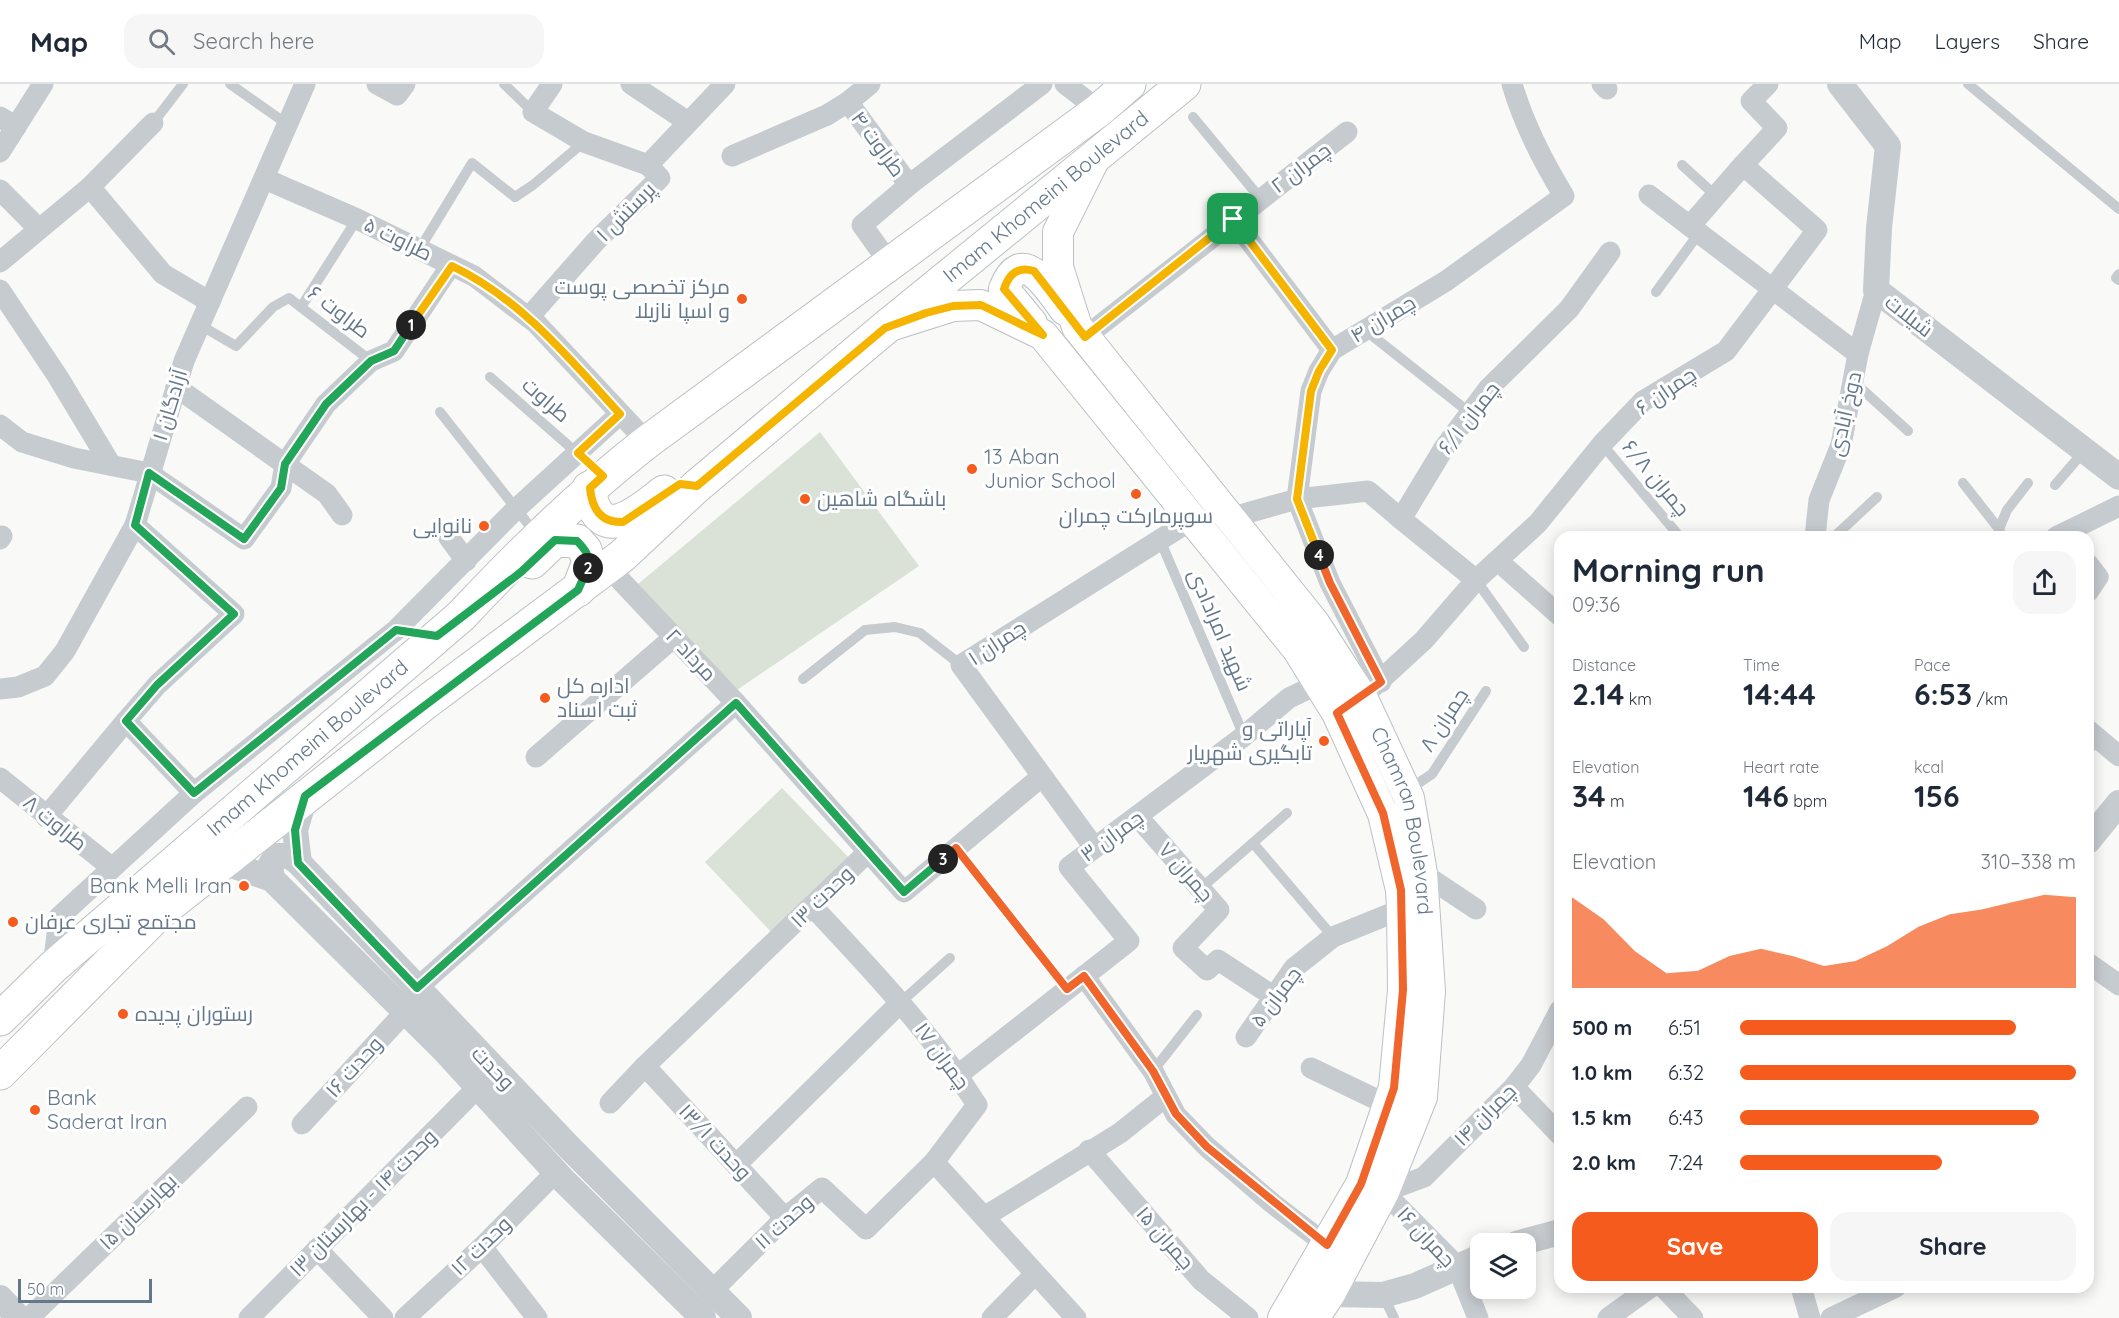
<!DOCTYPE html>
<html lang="en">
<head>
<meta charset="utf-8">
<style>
  :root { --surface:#fff; --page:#f6f6f7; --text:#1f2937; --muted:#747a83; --line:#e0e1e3; --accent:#f45b1c }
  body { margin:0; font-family:Quicksand,Cairo,sans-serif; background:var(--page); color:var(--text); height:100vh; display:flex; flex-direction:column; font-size:22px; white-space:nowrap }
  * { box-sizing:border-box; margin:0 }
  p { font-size:20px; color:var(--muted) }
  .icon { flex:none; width:33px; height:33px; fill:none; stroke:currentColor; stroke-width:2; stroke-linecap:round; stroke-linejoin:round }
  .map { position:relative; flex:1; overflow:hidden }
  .sheet { position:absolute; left:1554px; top:447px; width:540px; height:762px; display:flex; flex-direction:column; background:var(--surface); border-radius:18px; box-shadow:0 3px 15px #0003 }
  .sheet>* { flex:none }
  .buttons { position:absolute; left:1470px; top:1149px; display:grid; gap:12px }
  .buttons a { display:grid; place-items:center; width:66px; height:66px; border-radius:12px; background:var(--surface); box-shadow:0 3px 15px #0003; font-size:30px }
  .scale { position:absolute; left:18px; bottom:15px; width:134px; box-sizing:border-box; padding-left:6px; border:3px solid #65788b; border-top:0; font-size:16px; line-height:21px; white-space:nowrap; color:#65788b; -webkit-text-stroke:4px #fff; paint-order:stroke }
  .pin { position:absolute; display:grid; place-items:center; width:51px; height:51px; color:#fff; margin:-26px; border-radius:12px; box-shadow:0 3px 9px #0006 }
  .km { position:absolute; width:30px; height:30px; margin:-15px; border-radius:50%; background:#222; color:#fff; font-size:16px; line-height:30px; text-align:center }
  .round { display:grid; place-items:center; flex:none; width:63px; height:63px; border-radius:18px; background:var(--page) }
  .headline { display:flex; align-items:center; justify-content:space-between; height:102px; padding:0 18px }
  h1 { font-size:33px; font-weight:700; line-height:45px }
  .metrics { display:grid; grid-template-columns:repeat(3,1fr); gap:9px; height:102px; padding:6px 18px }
  .metrics div { display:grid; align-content:center }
  .metrics b { font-size:30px; font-weight:700 }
  .metrics small { font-size:16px; font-weight:400 }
  .metrics p { font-size:16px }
  .chart { height:168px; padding:12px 18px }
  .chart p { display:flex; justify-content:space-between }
  .chart svg { width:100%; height:108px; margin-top:6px; fill:var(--accent); opacity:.7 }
  .button { display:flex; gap:12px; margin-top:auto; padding:12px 18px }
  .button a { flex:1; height:69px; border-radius:18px; background:var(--accent); color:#fff; font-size:24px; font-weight:700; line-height:69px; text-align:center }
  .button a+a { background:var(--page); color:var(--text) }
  ul { padding:0 18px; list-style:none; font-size:20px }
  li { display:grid; grid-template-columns:96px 72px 1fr; align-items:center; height:45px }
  li i { height:15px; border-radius:8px; background:var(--accent) }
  header { display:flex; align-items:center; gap:36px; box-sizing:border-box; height:84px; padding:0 30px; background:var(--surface); border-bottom:2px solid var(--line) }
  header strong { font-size:28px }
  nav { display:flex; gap:33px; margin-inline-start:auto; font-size:21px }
  .search { width:420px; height:54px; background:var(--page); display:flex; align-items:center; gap:15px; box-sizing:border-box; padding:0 21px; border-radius:18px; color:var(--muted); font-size:22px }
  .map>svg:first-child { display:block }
  .green { fill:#dae2d7 }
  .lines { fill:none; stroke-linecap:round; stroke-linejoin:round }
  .secondary-casing { stroke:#bbc0c5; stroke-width:32 }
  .primary-casing { stroke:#bcc0c4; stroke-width:35 }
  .service { stroke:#c6cbcf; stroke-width:10 }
  .minor { stroke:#c6cbcf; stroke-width:21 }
  .tertiary { stroke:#c6cbcf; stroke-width:26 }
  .secondary { stroke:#fff; stroke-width:30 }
  .primary { stroke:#fff; stroke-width:33 }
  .split-1-casing { stroke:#fff; stroke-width:12 }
  .split-2-casing { stroke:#fff; stroke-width:12 }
  .split-3-casing { stroke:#fff; stroke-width:12 }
  .split-4-casing { stroke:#fff; stroke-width:12 }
  .split-5-casing { stroke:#fff; stroke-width:12 }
  .split-1 { stroke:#f5b400; stroke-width:8 }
  .split-2 { stroke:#22a559; stroke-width:8 }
  .split-3 { stroke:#22a559; stroke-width:8 }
  .split-4 { stroke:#f0652b; stroke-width:8 }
  .split-5 { stroke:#f5b400; stroke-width:8 }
  .poi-dot { fill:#f45b1c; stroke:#fff; stroke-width:2 }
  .labels { text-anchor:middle; stroke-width:6; stroke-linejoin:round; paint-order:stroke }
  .street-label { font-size:21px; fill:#65788b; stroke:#fff }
  .poi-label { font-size:21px; fill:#65788b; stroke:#fff; text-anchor:start }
</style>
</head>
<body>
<header>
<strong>Map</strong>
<div class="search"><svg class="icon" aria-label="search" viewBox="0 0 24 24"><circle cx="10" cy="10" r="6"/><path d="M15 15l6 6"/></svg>Search here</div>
<nav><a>Map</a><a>Layers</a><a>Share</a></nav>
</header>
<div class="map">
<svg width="2119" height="1234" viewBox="0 0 2119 1234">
  <rect width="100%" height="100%" fill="#f9f9f7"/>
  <g class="green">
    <polygon points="820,348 919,482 734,608 638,500"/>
    <polygon points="782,704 851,776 773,850 705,778"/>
  </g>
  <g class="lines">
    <defs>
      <g id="secondary">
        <path id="s1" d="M1095 74 1058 148V183L1077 243 1315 540 1362 613 1409 714 1422 789 1430 907 1422 1013 1384 1108 1330 1210 1314 1234"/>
        <path d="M1032 239 1004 205C1022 157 1050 207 1065 226"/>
        <polyline points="893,241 953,222 981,221 1043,251 1298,566 1337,629 1383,730 1401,806 1402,825 1403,906 1394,1003 1361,1100 1283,1234"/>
      </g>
      <g id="primary">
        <path d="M589 404C597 463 637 430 664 408"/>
        <polyline points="532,478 555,456 577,457 585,466 589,478 578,506"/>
        <path id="s2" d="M0 935 53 883 461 532C519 470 579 411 647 358L1099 26 1129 0"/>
        <path id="s3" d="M0 989 159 829 425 619 622 472 697 402 885 244 1184 0"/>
      </g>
    </defs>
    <use href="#secondary" class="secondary-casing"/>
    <use href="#primary" class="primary-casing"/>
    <g class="service">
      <polyline points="230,0 287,40"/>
      <polyline points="504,0 533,28"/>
      <polyline points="1968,0 2119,125"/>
      <polyline points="1193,33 1260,114"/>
      <polyline points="153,39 183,0"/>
      <polyline points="1682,81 1716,112"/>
      <polyline points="419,166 472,79 515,113 533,101 584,58"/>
      <polyline points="2119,190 2116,194 2119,196"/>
      <polyline points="1656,208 1699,149"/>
      <polyline points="301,223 357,135"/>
      <polyline points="200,241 236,262 273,223 289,214 371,277"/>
      <polyline points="1365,246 1470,329"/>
      <polyline points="490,293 601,390"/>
      <polyline points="1854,298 1908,347"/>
      <polyline points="440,328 536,450"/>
      <polyline points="1602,360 1680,453"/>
      <polyline points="1963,399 1999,445"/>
      <polyline points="2055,401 2085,366"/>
      <polyline points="1834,453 1877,413"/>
      <polyline points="2002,453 1999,445 2007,426 2028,399"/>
      <polyline points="1160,456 1244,652"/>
      <polyline points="1476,496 1524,563"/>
      <polyline points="803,595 865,546 895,543 920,549 961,581"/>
      <polyline points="2088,666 2099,655"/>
      <polyline points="1408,706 1432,690 1486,607"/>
      <polyline points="1253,759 1333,853"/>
      <polyline points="956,764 1067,905"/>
      <polyline points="1200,805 1287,729"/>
      <polyline points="901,918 950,874"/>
      <polyline points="1153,987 1197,931"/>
      <polyline points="1383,1211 1394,1234"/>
    </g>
    <g class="minor">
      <polyline points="377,0 397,11 405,0"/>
      <polyline points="552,0 533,28 584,58 648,81"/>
      <polyline points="631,0 688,38"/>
      <polyline points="1065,0 1099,26"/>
      <polyline points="1602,0 1607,5"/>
      <polyline points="848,18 870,0"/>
      <polyline points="0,33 16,43"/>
      <polyline points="0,68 43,0"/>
      <polyline points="732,72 827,31 848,18 909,101 862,141 890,180"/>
      <polyline points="265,95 357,135 474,192 537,240 647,358"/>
      <polyline points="909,101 1042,0"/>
      <polyline points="90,103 153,39"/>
      <polyline points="0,106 39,145"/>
      <polyline points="1649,111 1858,270"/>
      <polyline points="1233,135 1332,266"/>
      <polyline points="1690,142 1743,81"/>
      <polyline points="0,178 90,103 163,190 210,218"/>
      <polyline points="0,206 58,293 111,381"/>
      <polyline points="529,233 596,157 660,94 648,81 725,0"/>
      <polyline points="1085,253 1347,48"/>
      <polyline points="176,303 327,410 342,431"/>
      <polyline points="0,341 22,358 74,374 149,389 244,455 281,404 285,380 326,320 371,277 394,267 451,181"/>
      <polyline points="1229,434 1297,415 1368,407 1401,435"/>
      <polyline points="135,441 234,530 157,601 126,637 194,709"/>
      <polyline points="448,452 466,477"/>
      <polyline points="1815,453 1819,416 1841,361 1858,270 1876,206"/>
      <polyline points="2056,453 2119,422"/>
      <polyline points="0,455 2,452"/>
      <polyline points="1498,477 1560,532"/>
      <polyline points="2088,480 2098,493 2088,508"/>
      <polyline points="608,483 736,619 904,808 1041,693"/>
      <polyline points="1476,496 1401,435 1444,364 1488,305 1569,225 1610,168"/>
      <path d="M1381 598 1330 499 1297 415 1311 307 1319 287 1332 266 1446 197 1564 112C1542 76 1524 41 1512 0"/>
      <polyline points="0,605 18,603 45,592 65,567 135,441 184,277 305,0"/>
      <polyline points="1362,613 1424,556 1476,496 1538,439 1602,360 1643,317 1726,267 1817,146 1743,81 1777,44 1751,17 1768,0"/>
      <polyline points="2088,646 2119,672"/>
      <polyline points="536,673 674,553"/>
      <polyline points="0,694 111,783"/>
      <polyline points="46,733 126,637"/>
      <polyline points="1138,733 1219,826 1183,864 1207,886 1218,876 1273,912"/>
      <polyline points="1094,763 961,581 1193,435"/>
      <polyline points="1422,789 1476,825"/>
      <path d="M812 822C871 885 931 948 977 1021L934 1078 1076 1234"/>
      <polyline points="2088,879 2119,901"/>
      <polyline points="53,883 59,833 194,709 396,546 516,425 620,330"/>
      <polyline points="1084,892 1153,987 1176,1031 1207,1063 1272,1119 1327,1161"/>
      <polyline points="417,904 736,619"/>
      <polyline points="1246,953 1294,884 1333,853 1402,825"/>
      <polyline points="645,982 785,1134"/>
      <polyline points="1311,984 1388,1021"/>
      <polyline points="958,991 1129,857 1069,783 1244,652 1289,614 1318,600"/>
      <polyline points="1514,1003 1560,1051"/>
      <polyline points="610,1019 645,982 867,769"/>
      <polyline points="302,1040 406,927"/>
      <polyline points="1089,1066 1201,1196 1248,1234"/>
      <polyline points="736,1081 901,918"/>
      <polyline points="984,1133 1120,1049 1165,1013"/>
      <polyline points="482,1163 537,1234"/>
      <polyline points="317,1165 383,1234"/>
      <polyline points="1663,1203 1693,1234"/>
      <polyline points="1801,1203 1810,1234"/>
      <polyline points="712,1207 785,1134 822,1104 866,1145 934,1078"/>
      <polyline points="29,1234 247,1023"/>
      <polyline points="249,1234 477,1004"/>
      <polyline points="405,1234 482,1163 556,1088"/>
      <polyline points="992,1234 1035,1190"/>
      <polyline points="1478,1234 1457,1182 1384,1108 1424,1093 1514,1003 1531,981 1560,926"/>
      <polyline points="1608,1234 1651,1203"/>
      <polyline points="1831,1234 1896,1203"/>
    </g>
    <g class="tertiary">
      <polyline points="1840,0 1888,62 1879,144 1876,206 2119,393"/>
      <polyline points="305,712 295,746 299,779 569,1063 739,1234"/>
      <polyline points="2088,757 2119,719"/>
      <polyline points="223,778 272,795 444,966 563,1096 703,1234"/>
      <polyline points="272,795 270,782 277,772 290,772 299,779"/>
      <polyline points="1516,1160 1560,1148"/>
      <polyline points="1330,1210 1383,1211 1415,1202 1480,1173"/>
      <polyline points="0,1214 19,1234"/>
    </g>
    <use href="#secondary" class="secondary"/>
    <use href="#primary" class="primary"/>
  </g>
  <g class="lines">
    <defs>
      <path id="split-1" d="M411 241 452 182C521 215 569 274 620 330L578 369 603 392 590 404C592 424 600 439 623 438L680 400 697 402 885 244 926 229 953 222 981 221 1043 251 1004 205C1009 190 1018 182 1034 187L1085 253 1233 135"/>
      <path id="split-2" d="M411 241 394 267 371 277 326 320 285 380 281 404 244 455 149 389 135 441 234 530 157 601 126 637 194 709 396 546 437 552 521 488 555 456 577 457C585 465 591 473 588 484"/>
      <polyline id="split-3" points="588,484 578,506 305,712 295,746 298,779 417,904 736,619 904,808 943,775"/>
      <polyline id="split-4" points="943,775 956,764 1067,905 1084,892 1153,987 1176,1030 1207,1063 1327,1161 1361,1100 1394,1004 1403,906 1401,806 1383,729 1337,629 1381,598 1330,499 1319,471"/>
      <polyline id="split-5" points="1233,135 1332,266 1319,287 1311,307 1297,415 1319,471"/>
    </defs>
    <use href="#split-1" class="split-1-casing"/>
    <use href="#split-2" class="split-2-casing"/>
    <use href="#split-3" class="split-3-casing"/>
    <use href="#split-4" class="split-4-casing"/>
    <use href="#split-5" class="split-5-casing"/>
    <use href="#split-1" class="split-1"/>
    <use href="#split-2" class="split-2"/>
    <use href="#split-3" class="split-3"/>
    <use href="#split-4" class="split-4"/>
    <use href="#split-5" class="split-5"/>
  </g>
  <g class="poi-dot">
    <circle cx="742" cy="215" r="6"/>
    <circle cx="972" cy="385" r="6"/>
    <circle cx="1136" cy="410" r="6"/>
    <circle cx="805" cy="415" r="6"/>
    <circle cx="484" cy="442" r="6"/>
    <circle cx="545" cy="614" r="6"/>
    <circle cx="1324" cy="657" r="6"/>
    <circle cx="244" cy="802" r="6"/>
    <circle cx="13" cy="838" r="6"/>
    <circle cx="123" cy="930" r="6"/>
    <circle cx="35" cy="1026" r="6"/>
  </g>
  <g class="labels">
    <g class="street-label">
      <text transform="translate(878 60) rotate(54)" y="7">طراوت ۴</text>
      <text transform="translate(1301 84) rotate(-37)" y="7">چمران ۲</text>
      <text dy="7" stroke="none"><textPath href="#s3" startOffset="1366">Imam Khomeini Boulevard</textPath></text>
      <text transform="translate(626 128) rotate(-45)" y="7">پرستش ۱</text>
      <text transform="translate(398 155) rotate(26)" y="7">طراوت ۵</text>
      <text transform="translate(339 228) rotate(37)" y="7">طراوت ۶</text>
      <text transform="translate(1909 232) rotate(38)" y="7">شیلات</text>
      <text transform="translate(1383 235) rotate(-31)" y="7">چمران ۴</text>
      <text transform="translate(1666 307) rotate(-34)" y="7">چمران ۶</text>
      <text transform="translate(546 316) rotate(41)" y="7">طراوت</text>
      <text transform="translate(170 321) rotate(-73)" y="7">آزادگان ۱</text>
      <text transform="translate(1845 330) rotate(-77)" y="7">دوخ آبادی</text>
      <text transform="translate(1469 334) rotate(-52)" y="7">چمران ۶/۱</text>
      <text transform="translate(1656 394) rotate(50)" y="7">چمران ۶/۸</text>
      <text transform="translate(1220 546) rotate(67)" y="7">شهید امرادادی</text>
      <text transform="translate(997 559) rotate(-33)" y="7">چمران ۱</text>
      <text transform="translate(691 571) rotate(47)" y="7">مرداد ۲</text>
      <text transform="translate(1444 636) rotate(-57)" y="7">چمران ۸</text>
      <text dy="7" stroke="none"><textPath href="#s2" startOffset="410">Imam Khomeini Boulevard</textPath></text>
      <text dy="7" stroke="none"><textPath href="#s1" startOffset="780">Chamran Boulevard</textPath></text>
      <text transform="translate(55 739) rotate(39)" y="7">طراوت ۸</text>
      <text transform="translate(1112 752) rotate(-36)" y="7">چمران ۳</text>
      <text transform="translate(1186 788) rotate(49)" y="7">چمران ۷</text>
      <text transform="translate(822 813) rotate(-44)" y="7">وحدت ۱۳</text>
      <text transform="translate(1276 913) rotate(-53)" y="7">چمران ۵</text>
      <text transform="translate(942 972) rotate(54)" y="7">چمران ۱۷</text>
      <text transform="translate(354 983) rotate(-48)" y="7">وحدت ۱۶</text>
      <text transform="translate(493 984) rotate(46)" y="7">وحدت</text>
      <text transform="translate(1485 1031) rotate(-45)" y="7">چمران ۱۴</text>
      <text transform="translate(715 1058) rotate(47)" y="7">وحدت ۱۳/۱</text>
      <text transform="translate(363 1119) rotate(-45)" y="7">وحدت ۱۴ - بهارستان ۱۳</text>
      <text transform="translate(138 1128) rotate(-44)" y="7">بهارستان ۱۵</text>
      <text transform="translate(784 1138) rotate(-42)" y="7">وحدت ۱۱</text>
      <text transform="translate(1426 1153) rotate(47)" y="7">چمران ۱۶</text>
      <text transform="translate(1165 1154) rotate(49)" y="7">چمران ۱۵</text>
      <text transform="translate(481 1162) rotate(-44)" y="7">وحدت ۱۲</text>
    </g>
    <g class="poi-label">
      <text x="730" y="210" text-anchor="end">مرکز تخصصی پوست<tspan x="730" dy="24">و اسپا نازیلا</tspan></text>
      <text x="984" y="380">13 Aban<tspan x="984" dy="24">Junior School</tspan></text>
      <text x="817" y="422">باشگاه شاهین</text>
      <text x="1136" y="439" text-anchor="middle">سوپرمارکت چمران</text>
      <text x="472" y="449" text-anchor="end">نانوایی</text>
      <text x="557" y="609">اداره کل<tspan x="557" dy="24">ثبت اسناد</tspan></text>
      <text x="1312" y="652" text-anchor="end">آپاراتی و<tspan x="1312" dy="24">تابگیری شهریار</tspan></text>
      <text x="232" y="809" text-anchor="end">Bank Melli Iran</text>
      <text x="25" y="845">مجتمع تجاری عرفان</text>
      <text x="135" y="937">رستوران پدیده</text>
      <text x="47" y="1021">Bank<tspan x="47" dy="24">Saderat Iran</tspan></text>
    </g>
  </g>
</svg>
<div class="buttons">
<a><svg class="icon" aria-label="layers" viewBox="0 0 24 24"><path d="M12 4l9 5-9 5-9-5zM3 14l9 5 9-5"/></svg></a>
</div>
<div class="scale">50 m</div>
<div class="pin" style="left:1233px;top:135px;background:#1e9e55"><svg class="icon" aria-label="arrive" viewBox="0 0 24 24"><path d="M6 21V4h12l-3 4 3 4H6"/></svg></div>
<b class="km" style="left:411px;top:241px">1</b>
<b class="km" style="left:588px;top:484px">2</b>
<b class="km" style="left:943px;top:775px">3</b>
<b class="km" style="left:1319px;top:471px">4</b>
<section class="sheet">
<div class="headline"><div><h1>Morning run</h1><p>09:36</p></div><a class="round"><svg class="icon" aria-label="share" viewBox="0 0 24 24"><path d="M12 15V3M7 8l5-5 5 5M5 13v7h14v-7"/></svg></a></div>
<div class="metrics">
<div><p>Distance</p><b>2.14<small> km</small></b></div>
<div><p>Time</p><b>14:44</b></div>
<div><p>Pace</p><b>6:53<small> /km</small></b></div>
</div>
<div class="metrics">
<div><p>Elevation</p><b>34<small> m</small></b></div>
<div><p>Heart rate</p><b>146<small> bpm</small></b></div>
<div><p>kcal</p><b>156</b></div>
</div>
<div class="chart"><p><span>Elevation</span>310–338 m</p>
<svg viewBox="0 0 160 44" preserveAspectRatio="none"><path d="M0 44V7L10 16L20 29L30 38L40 37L50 31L60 28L70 31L80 35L90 33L100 27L110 19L120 14L130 12L140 9L150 6L160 7V44z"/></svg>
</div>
<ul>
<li><b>500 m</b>6:51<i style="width:82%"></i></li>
<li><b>1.0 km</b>6:32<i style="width:100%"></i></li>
<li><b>1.5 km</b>6:43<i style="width:89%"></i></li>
<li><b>2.0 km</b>7:24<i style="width:60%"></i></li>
</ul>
<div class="button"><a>Save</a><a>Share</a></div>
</section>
</div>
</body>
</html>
